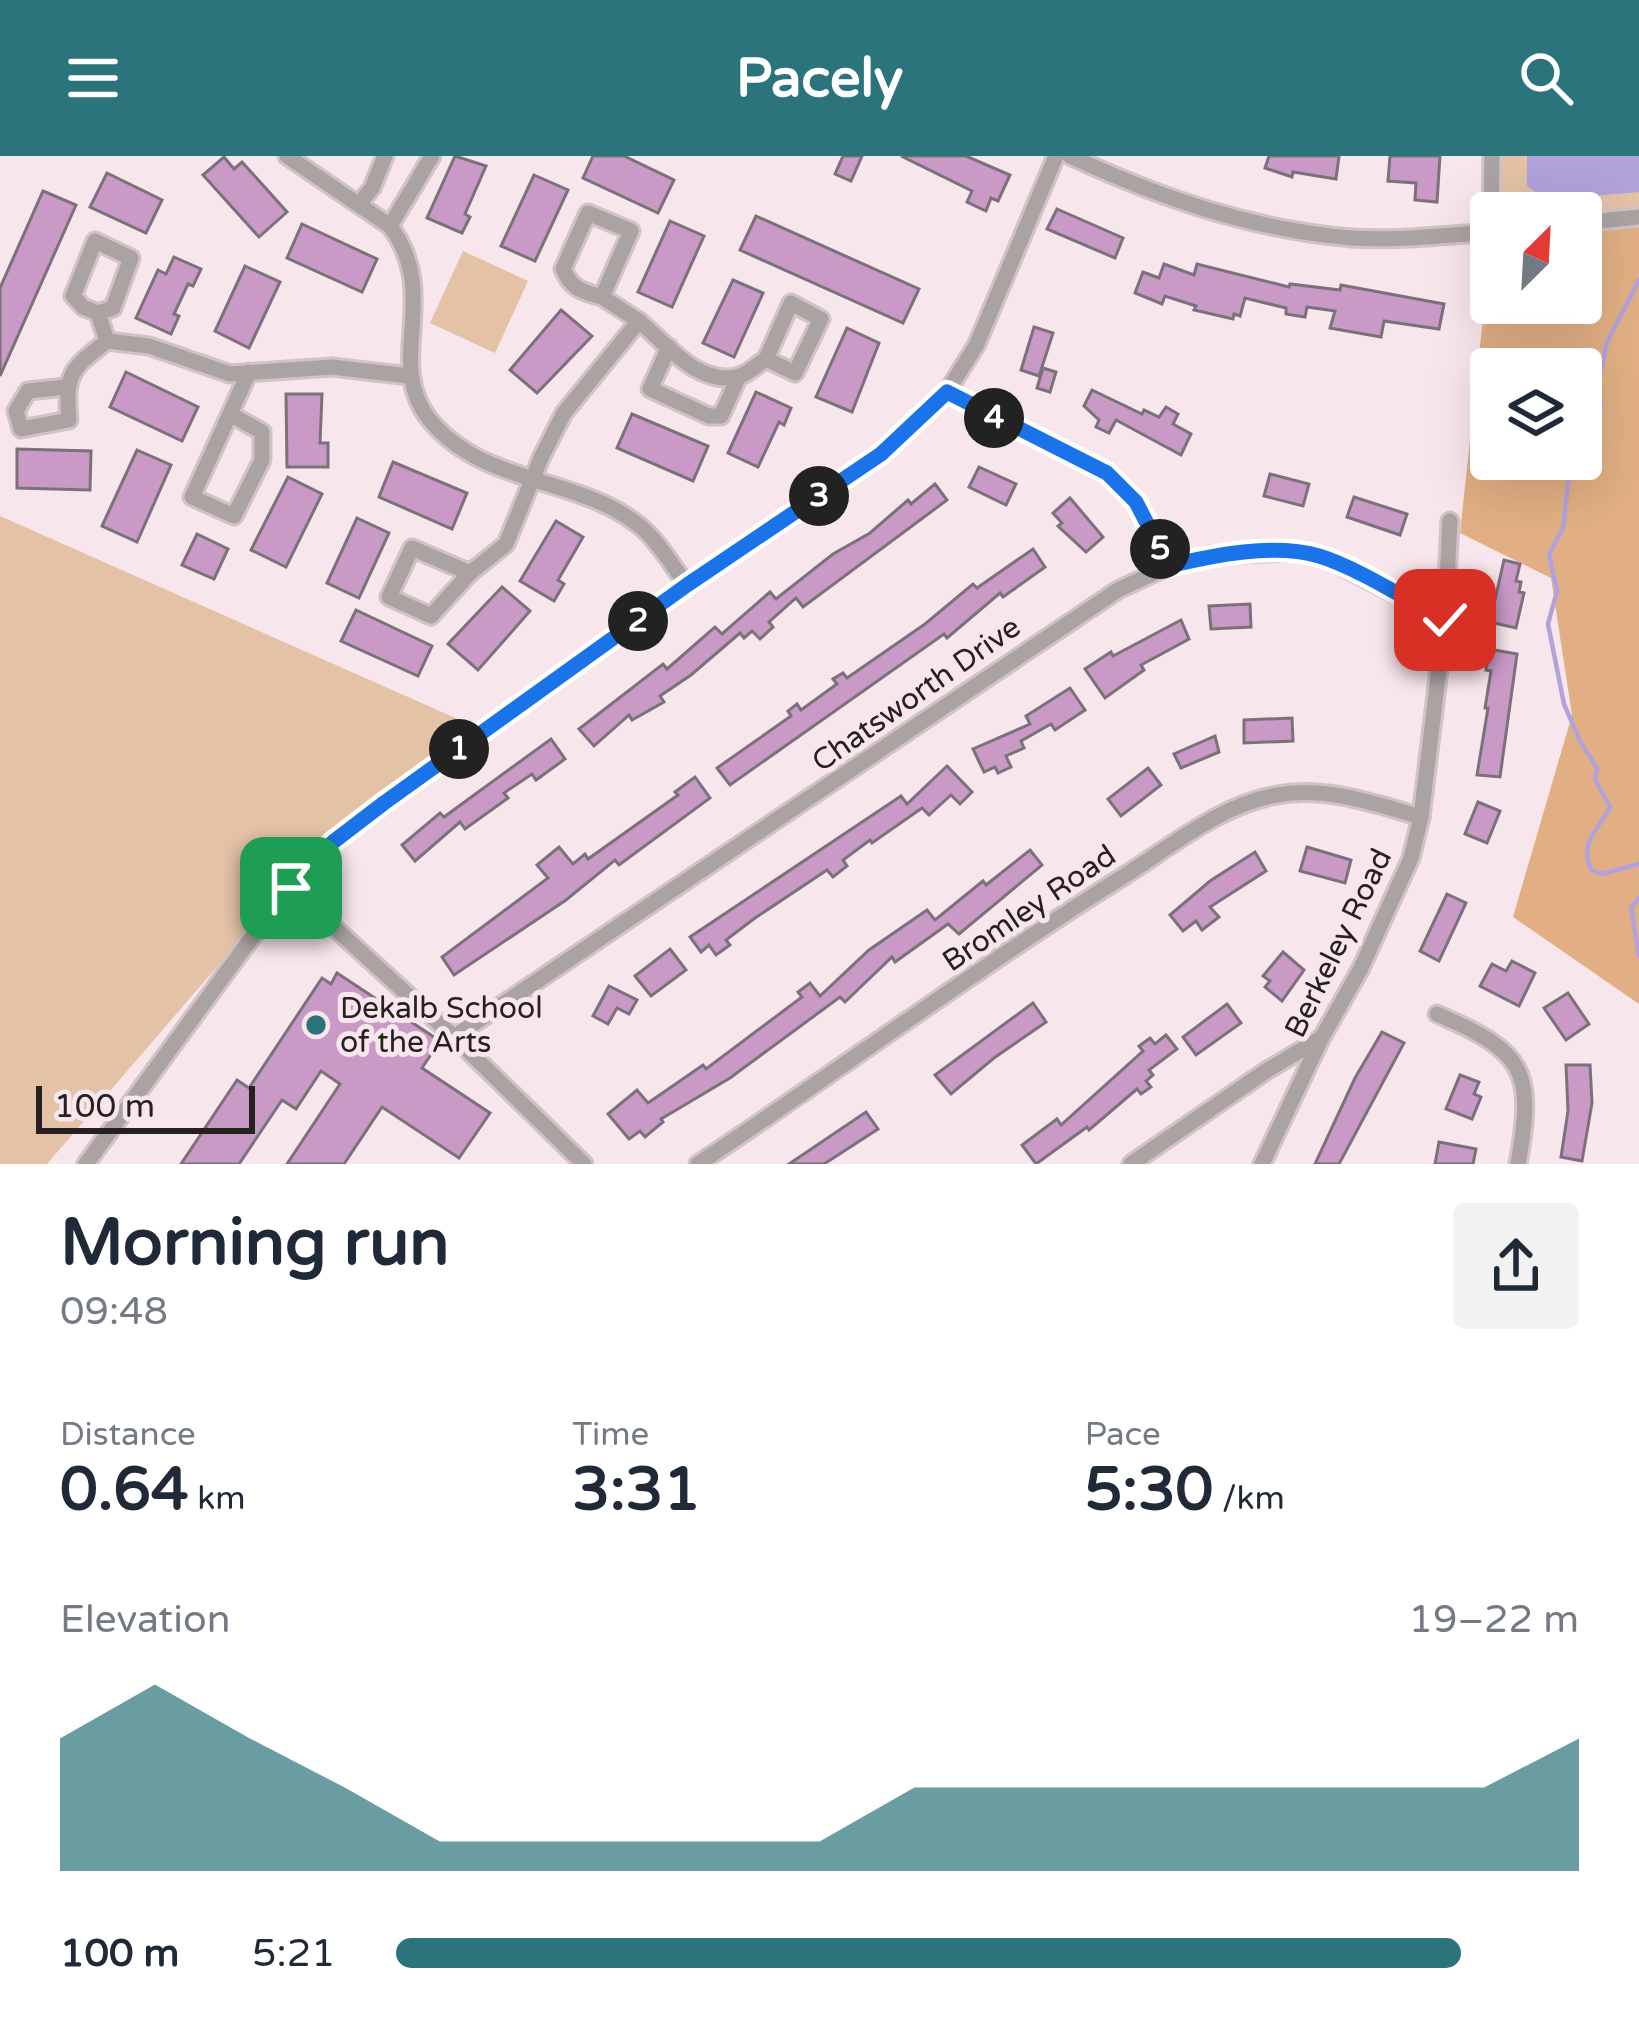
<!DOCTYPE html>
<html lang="en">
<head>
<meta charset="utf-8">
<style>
  :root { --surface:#fff; --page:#f2f2f3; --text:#1f2937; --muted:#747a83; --accent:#2b747b }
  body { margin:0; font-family:"Varela Round",sans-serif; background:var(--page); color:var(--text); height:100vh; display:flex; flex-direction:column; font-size:45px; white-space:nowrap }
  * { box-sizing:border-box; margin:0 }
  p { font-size:39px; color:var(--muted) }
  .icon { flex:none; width:66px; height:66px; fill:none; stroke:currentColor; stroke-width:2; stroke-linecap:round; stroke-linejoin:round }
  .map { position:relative; height:1008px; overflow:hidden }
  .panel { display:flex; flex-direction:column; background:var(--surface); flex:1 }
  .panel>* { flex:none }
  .needle { width:78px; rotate:24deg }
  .fabs { position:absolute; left:1470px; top:36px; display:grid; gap:24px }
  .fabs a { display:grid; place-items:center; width:132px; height:132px; border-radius:12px; background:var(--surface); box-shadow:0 12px 48px #0002; font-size:60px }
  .scale { position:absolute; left:36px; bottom:30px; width:219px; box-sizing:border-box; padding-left:12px; border:6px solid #262021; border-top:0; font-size:33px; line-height:42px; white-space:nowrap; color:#262021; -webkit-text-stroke:9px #f7e6eb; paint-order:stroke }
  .pin { position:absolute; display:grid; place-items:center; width:102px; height:102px; color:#fff; margin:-51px; border-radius:24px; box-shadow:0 6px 18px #0006 }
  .km { position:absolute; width:60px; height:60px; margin:-30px; border-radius:50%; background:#222; color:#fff; font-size:33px; line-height:60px; text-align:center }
  .round { display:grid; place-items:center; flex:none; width:126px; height:126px; border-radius:12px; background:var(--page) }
  .overview { display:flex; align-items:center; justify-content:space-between; height:204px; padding:0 60px }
  h1 { font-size:66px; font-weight:700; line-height:90px }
  .stats { display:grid; grid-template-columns:repeat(3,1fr); gap:18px; height:204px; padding:12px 60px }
  .stats div { display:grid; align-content:center }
  .stats b { font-size:60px; font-weight:700 }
  .stats small { font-size:33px; font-weight:400 }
  .stats p { font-size:33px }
  .chart { height:336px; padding:24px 60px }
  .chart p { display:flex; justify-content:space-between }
  .chart svg { width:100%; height:216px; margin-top:12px; fill:var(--accent); opacity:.7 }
  ul { padding:0 60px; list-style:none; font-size:39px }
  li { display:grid; grid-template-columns:192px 144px 1fr; align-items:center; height:90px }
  li i { height:30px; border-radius:15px; background:var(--accent) }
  header { display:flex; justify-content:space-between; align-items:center; height:156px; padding:0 60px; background:var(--accent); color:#fff; font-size:54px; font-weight:700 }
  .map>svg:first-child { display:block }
  .green { fill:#e3c2a6 }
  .forest { fill:#e1af83; fill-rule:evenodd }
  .water { fill:#b2a2db }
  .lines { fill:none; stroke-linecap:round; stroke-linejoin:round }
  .stream { stroke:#b2a2db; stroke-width:4.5 }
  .building { fill:#ca9ac7; stroke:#7b717a; stroke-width:3 }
  .minor-casing { stroke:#d1c2c7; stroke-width:21 }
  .minor { stroke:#aba3a2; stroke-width:15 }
  .route-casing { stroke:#fff; stroke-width:24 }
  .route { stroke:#1a73e8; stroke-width:15 }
  .poi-dot { fill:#2b747b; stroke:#f7e6eb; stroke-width:4.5 }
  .labels { text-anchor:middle; stroke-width:10; stroke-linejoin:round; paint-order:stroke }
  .street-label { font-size:30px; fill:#262021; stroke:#f7e6eb }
  .poi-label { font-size:30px; fill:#262021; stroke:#f7e6eb; text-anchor:start }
</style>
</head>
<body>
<header><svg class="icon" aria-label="menu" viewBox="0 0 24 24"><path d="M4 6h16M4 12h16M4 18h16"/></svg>Pacely<svg class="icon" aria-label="search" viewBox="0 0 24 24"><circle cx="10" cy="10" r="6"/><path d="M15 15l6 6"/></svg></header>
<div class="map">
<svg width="1639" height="1008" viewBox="0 0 1639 1008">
  <rect width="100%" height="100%" fill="#f7e6eb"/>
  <g class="green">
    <polygon points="1490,0 1639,0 1639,63 1581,68 1581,57 1491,57"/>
    <polygon points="463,95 528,125 495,197 430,167"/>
    <polygon points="0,360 478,572 357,657 303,711 47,1008 0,1008"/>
  </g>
  <path class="forest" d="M1639 63V848L1513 761 1572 559 1551 422 1460 377 1490 97 1486 77 1491 76V147H1581V68ZM1491 213H1581V303H1491Z"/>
  <polygon class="water" points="1527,0 1639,0 1639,36 1547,44 1527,30"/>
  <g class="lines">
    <g class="stream">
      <polyline points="1581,298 1598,266 1601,250 1599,224 1607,186 1639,124"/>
      <path d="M1578 303 1569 320 1563 372 1549 398 1557 435 1548 468 1564 548 1581 587 1597 612 1595 623 1610 651C1598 675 1579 685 1591 714L1602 718 1639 708"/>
      <polyline points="1639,742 1631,752 1639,800"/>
    </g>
  </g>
  <g class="building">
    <polygon points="455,0 486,10 465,58 470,61 462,77 427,62"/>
    <polygon points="593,0 624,0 674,24 658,57 583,22"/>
    <polygon points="843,0 862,0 851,25 835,18"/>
    <polygon points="901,0 966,0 1010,19 998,45 991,42 986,55 967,46 972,35"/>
    <polygon points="1269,0 1339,0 1336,23 1293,16 1292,21 1265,12"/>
    <polygon points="1390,0 1440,0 1437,46 1415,44 1416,27 1388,25"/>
    <polygon points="224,1 234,13 242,6 287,56 259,81 203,19"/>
    <polygon points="107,17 162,44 146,77 90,51"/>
    <polygon points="534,19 568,34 535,105 501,90"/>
    <polygon points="43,35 76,49 0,220 0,132"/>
    <polygon points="1057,53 1123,82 1115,102 1047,73"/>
    <polygon points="756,60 919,133 903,167 740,94"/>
    <polygon points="670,65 704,80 672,151 638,136"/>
    <polygon points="302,68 377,103 362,136 287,102"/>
    <polygon points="174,101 201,113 193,130 188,128 174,158 179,160 171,178 136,162 158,114 166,118"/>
    <polygon points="1164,108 1194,119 1197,108 1289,131 1290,128 1340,134 1341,129 1444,148 1439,173 1384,165 1381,181 1330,172 1335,155 1307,151 1305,161 1286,158 1286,152 1245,142 1240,160 1234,158 1233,163 1194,154 1196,150 1165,140 1162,148 1135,137 1143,116 1159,122"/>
    <polygon points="245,110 280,126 249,192 215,175"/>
    <polygon points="733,124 763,137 734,201 703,187"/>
    <polygon points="561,154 592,180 537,237 510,214"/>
    <polygon points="1034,171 1053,177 1039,220 1021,214"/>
    <polygon points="847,172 879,187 852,256 816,241"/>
    <polygon points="1043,212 1056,216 1050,236 1037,232"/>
    <polygon points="126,216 198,251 182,285 110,251"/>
    <polygon points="1092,234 1142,258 1144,254 1159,261 1166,251 1178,258 1173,268 1191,278 1181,299 1116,264 1109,277 1096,271 1099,264 1084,250"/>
    <polygon points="756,236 791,252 784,269 779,266 758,311 728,297"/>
    <polygon points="286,238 322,238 320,287 328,287 328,311 287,311"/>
    <polygon points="632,258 708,290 693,325 617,292"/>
    <polygon points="17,293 91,295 90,334 17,332"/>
    <polygon points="137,294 171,309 137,386 102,370"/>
    <polygon points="393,306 467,337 452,373 379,341"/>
    <polygon points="979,311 1016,328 1006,349 969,331"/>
    <polygon points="1270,318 1309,328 1303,350 1264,340"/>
    <polygon points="288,321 322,338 286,411 251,394"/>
    <polygon points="935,328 947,344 803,451 796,442 769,466 773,471 760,483 752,475 744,482 740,477 691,519 660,540 664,546 632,564 629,559 594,590 579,573 663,508 667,513 715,471 722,478 770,436 776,443 833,398 870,377 908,344 911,348"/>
    <polygon points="1354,341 1407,358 1400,379 1347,361"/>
    <polygon points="1070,342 1103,381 1086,396 1058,370 1062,367 1053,357"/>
    <polygon points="357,362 389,377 359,442 327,427"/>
    <polygon points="556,365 583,381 558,424 564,428 554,445 520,425"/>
    <polygon points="197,378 228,393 214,423 182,409"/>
    <polygon points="1033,393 1045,411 1003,441 1000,437 947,482 944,478 730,629 717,612 791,560 788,555 797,548 801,554 837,528 833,523 843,517 847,522 925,468 973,428 977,432"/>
    <polygon points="1504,404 1520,408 1516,425 1521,426 1519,436 1524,437 1516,472 1490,466"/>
    <polygon points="502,431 530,455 478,514 448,488"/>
    <polygon points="1250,448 1251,471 1211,473 1209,450"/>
    <polygon points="356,454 432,490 418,520 341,485"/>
    <polygon points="1181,464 1189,483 1141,509 1144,514 1105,542 1085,513 1111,496 1113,500"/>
    <polygon points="1489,493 1517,498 1500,621 1477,619 1488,552 1485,552 1491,515 1486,514"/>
    <polygon points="1070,532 1085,554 1055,574 1051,568 1021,585 1024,592 1006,600 1011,611 998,617 995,611 984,616 973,593 1030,568 1026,560"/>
    <polygon points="1292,562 1293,585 1244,587 1244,564"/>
    <polygon points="1215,580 1219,596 1181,612 1174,598"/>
    <polygon points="551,583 565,603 536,624 532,618 504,637 508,642 465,673 460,666 415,705 402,689 440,657 444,661"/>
    <polygon points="947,610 972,636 960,648 951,639 929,659 922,652 872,687 870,684 843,704 847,710 833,721 827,714 755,762 726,784 730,789 716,799 709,789 701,796 690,781 901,640 907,648"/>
    <polygon points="1148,612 1161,629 1121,660 1108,643"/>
    <polygon points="695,621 710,642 619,709 615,704 566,744 454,819 442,801 548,722 537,709 559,691 573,708 585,698 588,703 678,639 675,636"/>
    <polygon points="1478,646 1500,655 1487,687 1465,678"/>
    <polygon points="1307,691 1351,704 1345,727 1300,715"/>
    <polygon points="1030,694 1042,709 959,778 948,768 895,806 892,801 845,846 840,841 730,922 661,963 663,966 645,981 640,975 629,983 608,958 637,934 648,947 703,909 706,913 802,841 798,836 810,827 820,840 869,794 927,754 935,764 983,725 986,729"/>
    <polygon points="1255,696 1266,715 1210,751 1219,761 1202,774 1196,765 1183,775 1170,759 1210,725"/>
    <polygon points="1447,738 1466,747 1439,805 1420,795"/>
    <polygon points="670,793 686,814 651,840 635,820"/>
    <polygon points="1283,796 1304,814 1282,845 1265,831 1270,825 1263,820"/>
    <polygon points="1512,805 1535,817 1519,850 1480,830 1492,808 1506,815"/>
    <polygon points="337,817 440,885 422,912 490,957 459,1002 382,951 344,1008 287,1008 340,928 321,915 296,953 282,944 239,1008 181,1008 237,924 249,932 322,822 331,828"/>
    <polygon points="609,830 637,844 629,858 617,852 608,868 593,860"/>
    <polygon points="1568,837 1589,868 1566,884 1544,852"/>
    <polygon points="1033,847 1046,866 994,902 951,938 935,919"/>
    <polygon points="1227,848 1241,867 1196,899 1183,881"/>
    <polygon points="1382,876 1404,887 1339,1008 1315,1008 1355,922"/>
    <polygon points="1166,879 1177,893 1149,914 1153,919 1146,925 1151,931 1141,938 1137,933 1089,974 1087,971 1036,1008 1022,989 1057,963 1061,969 1143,895 1139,890 1150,882 1155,888"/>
    <polygon points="1566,909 1590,909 1592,947 1582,1005 1561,1001 1568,955"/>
    <polygon points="1460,919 1479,926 1474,938 1481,941 1472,963 1446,953"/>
    <polygon points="866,956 878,973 824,1008 789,1008"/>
    <polygon points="1439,986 1476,993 1473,1008 1435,1008"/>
  </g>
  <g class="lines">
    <defs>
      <g id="minor">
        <path d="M287 0 390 70C442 140 384 205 429 263 484 331 578 319 641 371 659 386 673 411 687 429"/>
        <path d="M1070 0C1160 42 1253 74 1352 82 1397 85 1446 79 1491 76"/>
        <polyline points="359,48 372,32 385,0"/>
        <polyline points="1491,66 1492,0"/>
        <polyline points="1581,67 1639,61"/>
        <polyline points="390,70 432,0"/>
        <path d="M602 141C583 136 571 133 563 113L588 57 631 75 602 141 639 165"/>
        <polyline points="98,157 113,152 131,102 95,85 73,140 83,151 98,157 107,185 149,190 230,218 332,211 409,220"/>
        <polyline points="669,191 650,233 709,260 721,260 739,220"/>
        <path d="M66 231 28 235 16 255 21 273 69 264C65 217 71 213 107 185"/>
        <polyline points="947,236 1107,317 1136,346 1169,410"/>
        <polyline points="230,258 262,276 262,304 234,360 192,341 249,216"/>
        <path d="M470 417 412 392 389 441 431 460 470 417 506 388 541 302 564 257 639 165C666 187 699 232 740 220 749 217 758 208 766 203L795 217 821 163 791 147 766 203"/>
        <polyline points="291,732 454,881 584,1008"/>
        <path d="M1437 858C1524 896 1535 913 1518 1008"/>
        <polyline points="454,881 1118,434 1169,410 1211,399 1293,396 1321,400 1445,464"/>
        <polyline points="86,1008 269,758 333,686 687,429 881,298 947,236 977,188 1056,0"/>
        <path d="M698 1008C841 913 979 811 1124 720 1170 691 1222 648 1277 639 1325 630 1376 648 1421 661"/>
        <polyline points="1131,1008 1266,915 1318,884"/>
        <polyline points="1262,1008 1321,883 1361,812 1411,702 1421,661 1445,464 1450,365"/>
      </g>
    </defs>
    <use href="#minor" class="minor-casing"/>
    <use href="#minor" class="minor"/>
  </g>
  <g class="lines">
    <defs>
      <path id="route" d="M291 732 333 686 384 647 687 429 881 298 947 236 1107 317 1136 346 1169 410C1214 399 1273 387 1319 400 1356 411 1409 445 1445 464"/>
    </defs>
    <use href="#route" class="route-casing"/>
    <use href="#route" class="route"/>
  </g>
  <circle class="poi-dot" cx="316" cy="869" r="12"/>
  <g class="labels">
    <g class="street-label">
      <text transform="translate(916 538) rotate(-35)" y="10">Chatsworth Drive</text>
      <text transform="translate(1029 752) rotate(-34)" y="10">Bromley Road</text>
      <text transform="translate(1338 787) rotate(-64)" y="10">Berkeley Road</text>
    </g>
    <g class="poi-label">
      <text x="340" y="862">Dekalb School<tspan x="340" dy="34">of the Arts</tspan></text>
    </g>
  </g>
</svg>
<div class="fabs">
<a><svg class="needle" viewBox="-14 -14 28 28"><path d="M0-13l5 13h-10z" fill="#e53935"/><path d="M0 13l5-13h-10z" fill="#747a83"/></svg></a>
<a><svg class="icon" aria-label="layers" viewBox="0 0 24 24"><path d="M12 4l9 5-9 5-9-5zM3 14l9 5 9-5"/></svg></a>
</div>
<div class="scale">100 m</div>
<div class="pin" style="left:291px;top:732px;background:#1e9e55"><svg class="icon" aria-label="arrive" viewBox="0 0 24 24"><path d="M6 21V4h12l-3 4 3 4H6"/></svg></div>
<div class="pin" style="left:1445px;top:464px;background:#d93025"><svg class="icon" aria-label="check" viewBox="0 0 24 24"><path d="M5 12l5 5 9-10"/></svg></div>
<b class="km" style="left:459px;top:593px">1</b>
<b class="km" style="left:638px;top:465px">2</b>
<b class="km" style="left:819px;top:340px">3</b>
<b class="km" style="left:994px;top:262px">4</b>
<b class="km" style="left:1160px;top:393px">5</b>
</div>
<section class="panel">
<div class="overview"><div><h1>Morning run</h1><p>09:48</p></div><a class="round"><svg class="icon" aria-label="share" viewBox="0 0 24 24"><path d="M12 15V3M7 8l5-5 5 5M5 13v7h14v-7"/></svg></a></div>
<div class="stats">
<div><p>Distance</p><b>0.64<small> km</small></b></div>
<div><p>Time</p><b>3:31</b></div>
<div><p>Pace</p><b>5:30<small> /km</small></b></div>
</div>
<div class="chart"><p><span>Elevation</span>19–22 m</p>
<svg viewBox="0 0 160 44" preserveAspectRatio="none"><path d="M0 44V17L10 6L20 17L30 27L40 38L50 38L60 38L70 38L80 38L90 27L100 27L110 27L120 27L130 27L140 27L150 27L160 17V44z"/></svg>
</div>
<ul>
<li><b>100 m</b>5:21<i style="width:90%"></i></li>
</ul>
</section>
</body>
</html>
